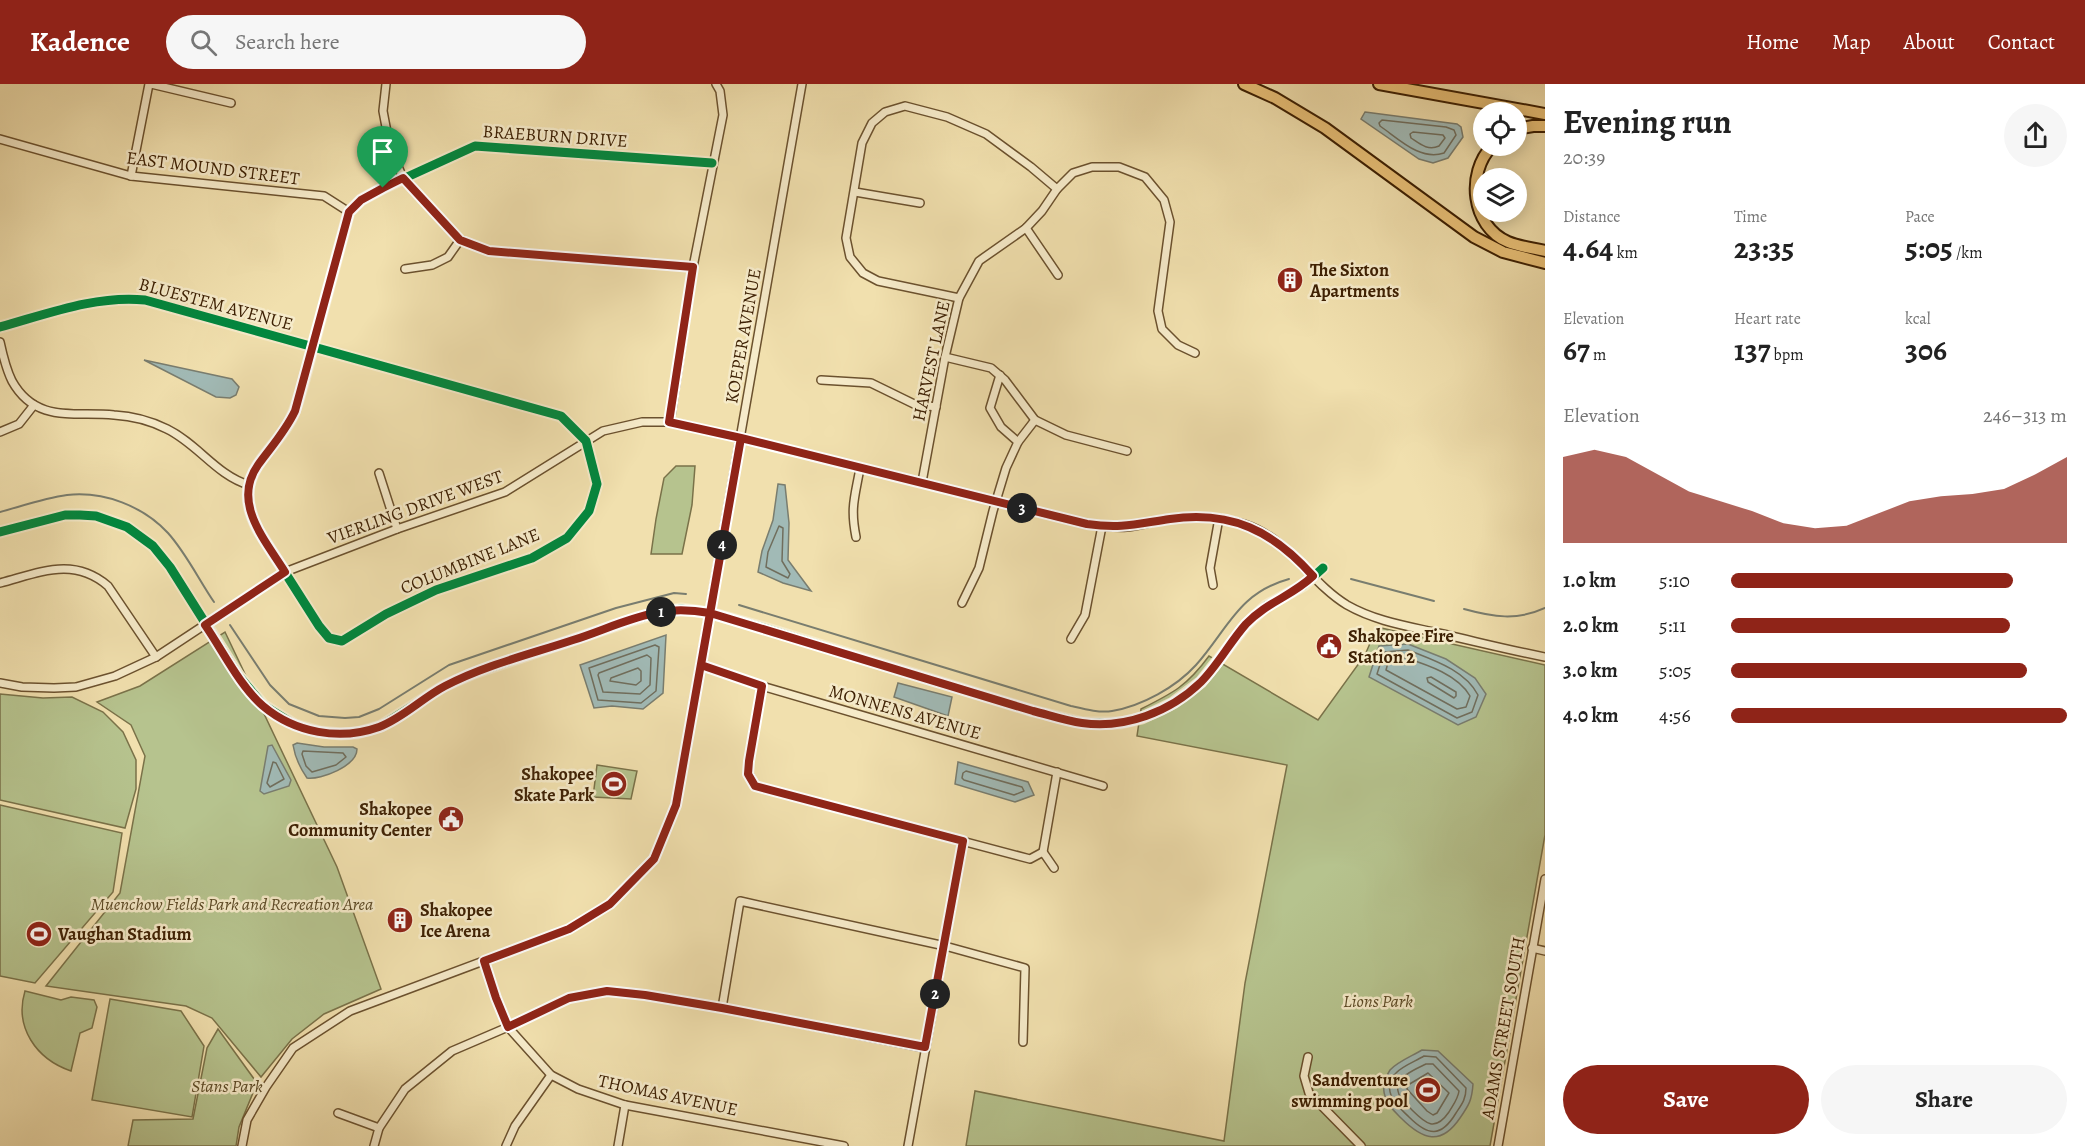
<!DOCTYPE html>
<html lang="en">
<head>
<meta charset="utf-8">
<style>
  :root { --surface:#fff; --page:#f6f6f6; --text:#222; --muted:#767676; --accent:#8f2418 }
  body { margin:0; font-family:Alegreya,serif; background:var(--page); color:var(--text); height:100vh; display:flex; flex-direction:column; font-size:22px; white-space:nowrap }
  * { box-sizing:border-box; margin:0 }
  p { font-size:20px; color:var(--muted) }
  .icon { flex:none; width:33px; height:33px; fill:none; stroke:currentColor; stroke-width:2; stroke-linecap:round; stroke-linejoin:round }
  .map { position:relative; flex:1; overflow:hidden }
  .panel { display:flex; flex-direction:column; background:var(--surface); width:540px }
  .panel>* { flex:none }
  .controls { position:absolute; left:1473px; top:18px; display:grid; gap:12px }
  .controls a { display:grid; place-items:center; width:54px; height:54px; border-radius:50%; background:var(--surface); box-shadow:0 3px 15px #0003; font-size:30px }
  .pin { position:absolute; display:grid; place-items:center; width:51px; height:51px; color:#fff; margin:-62px -26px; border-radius:50% 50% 50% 0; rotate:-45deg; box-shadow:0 0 6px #0007 }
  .pin .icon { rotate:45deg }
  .km { position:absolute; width:30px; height:30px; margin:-15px; border-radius:50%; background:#222; color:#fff; font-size:16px; line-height:30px; text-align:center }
  .round { display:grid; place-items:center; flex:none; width:63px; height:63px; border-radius:32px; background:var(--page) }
  .headline { display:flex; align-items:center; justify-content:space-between; height:102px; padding:0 18px }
  h1 { font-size:33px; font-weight:700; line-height:45px }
  .stats { display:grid; grid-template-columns:repeat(3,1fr); gap:9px; height:102px; padding:6px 18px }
  .stats div { display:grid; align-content:center }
  .stats b { font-size:30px; font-weight:700 }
  .stats small { font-size:16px; font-weight:400 }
  .stats p { font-size:16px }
  .chart { height:168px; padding:12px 18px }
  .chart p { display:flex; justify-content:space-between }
  .chart svg { width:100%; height:108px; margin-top:6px; fill:var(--accent); opacity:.7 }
  .button { display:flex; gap:12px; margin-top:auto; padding:12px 18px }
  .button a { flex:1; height:69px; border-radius:36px; background:var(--accent); color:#fff; font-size:24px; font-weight:700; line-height:69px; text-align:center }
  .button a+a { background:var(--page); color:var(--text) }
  ul { padding:0 18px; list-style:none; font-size:20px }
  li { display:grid; grid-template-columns:96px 72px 1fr; align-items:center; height:45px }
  li i { height:15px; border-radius:8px; background:var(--accent) }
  header { display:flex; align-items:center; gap:36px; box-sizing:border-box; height:84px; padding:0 30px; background:var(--accent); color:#fff }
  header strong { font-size:28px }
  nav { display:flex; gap:33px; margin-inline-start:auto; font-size:21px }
  .search { width:420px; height:54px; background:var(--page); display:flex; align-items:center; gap:15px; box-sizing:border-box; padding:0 21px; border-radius:33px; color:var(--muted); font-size:22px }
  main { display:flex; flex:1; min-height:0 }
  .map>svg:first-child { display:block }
  .green { fill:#b6c38e; stroke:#7a7249; stroke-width:1.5 }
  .water { fill:#a1bab6; stroke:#797d6f; stroke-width:1.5 }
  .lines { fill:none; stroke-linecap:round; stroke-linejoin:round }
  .shore { stroke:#706e5d; stroke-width:1.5 }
  .stream { stroke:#797d6f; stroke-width:2 }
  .minor-casing { stroke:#6b512e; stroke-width:10 }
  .highway-casing { stroke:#3e2104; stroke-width:14 }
  .minor { stroke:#f6ebca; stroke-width:7 }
  .highway { stroke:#e8c077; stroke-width:10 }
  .cycleway-casing { stroke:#f6ebca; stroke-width:13 }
  .cycleway { stroke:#00873e; stroke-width:9 }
  .route-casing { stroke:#fff; stroke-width:12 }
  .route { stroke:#8f2418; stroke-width:8 }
  .labels { text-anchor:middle; stroke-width:5; stroke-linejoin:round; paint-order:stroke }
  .street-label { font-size:18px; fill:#3e2104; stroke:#f6ebca }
  .poi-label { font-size:18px; font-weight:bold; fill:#3e2104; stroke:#f6ebca; text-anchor:start }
  .park-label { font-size:18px; font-style:italic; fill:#5c4a26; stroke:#f6ebca }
</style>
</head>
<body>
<header>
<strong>Kadence</strong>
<div class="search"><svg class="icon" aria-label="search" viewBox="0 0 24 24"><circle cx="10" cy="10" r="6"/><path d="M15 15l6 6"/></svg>Search here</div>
<nav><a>Home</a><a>Map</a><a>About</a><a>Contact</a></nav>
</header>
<main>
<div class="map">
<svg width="1545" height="1062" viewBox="0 0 1545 1062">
  <rect width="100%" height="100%" fill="#f1e0ae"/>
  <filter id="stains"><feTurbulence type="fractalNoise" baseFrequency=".00333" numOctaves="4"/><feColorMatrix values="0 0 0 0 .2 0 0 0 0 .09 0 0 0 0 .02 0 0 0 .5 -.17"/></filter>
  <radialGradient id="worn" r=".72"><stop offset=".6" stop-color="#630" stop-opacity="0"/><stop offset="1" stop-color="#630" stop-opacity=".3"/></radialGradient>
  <g class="green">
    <polygon points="676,382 695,382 692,421 682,470 651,470 656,435 664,394"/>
    <path d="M1377 543 1545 581V751L1490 1062H966L975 1007 1224 1057 1245 899 1287 681 1137 652 1141 625C1173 609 1187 602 1209 572L1318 636 1365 571Z"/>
    <polygon points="225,548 337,783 381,905 324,930 292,955 261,993 212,934 186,922 46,902 120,809 145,672 131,641 97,618 140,602"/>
    <polygon points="0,610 43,614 72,613 103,628 123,648 136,676 136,705 125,744 0,716"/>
    <polygon points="597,681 637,687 631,715 593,713"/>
    <polygon points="0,721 122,749 113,808 35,899 0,892"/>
    <path d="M25 907 61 916 71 913 94 916 97 923 92 944 80 949 71 987C36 975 14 943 25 907Z"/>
    <polygon points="110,915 181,927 204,962 192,1033 92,1016"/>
    <polygon points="218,945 257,999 239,1043 236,1062 128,1062 133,1036 193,1035 207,964"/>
  </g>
  <g class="water">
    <polygon points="1365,28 1457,40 1461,43 1463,53 1448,74 1433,79 1419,75 1361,35"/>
    <polygon points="144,276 232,295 239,303 236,311 230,314 216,313"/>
    <polygon points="778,400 785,401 789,439 788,476 811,507 783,499 758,488 762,467 773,436"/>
    <polygon points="666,551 663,609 643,625 612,622 594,624 580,581"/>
    <polygon points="1408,560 1446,575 1475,594 1486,610 1476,633 1458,641 1369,593 1379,562"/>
    <polygon points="898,599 952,613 948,632 894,613"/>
    <path d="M297 659 324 663H353L357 665C357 682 321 696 307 694 300 684 295 673 293 661Z"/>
    <polygon points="272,661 291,696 289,702 264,710 260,707 268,662"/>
    <polygon points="958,678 1028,698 1034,711 1015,718 955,700"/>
    <path d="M1422 966 1438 967 1473 1000C1472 1016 1469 1021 1460 1034 1441 1062 1423 1056 1401 1034 1395 1028 1387 1021 1385 1012 1382 1004 1385 993 1390 986 1397 978 1412 972 1422 966Z"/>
  </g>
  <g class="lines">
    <g class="shore">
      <path d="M1382 36 1446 43 1454 46 1456 51 1444 69C1420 77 1399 55 1380 42L1379 39Z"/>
      <path d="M1413 48 1443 51 1445 54 1439 62C1428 67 1420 60 1411 54L1410 50Z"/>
      <polygon points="779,442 783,444 782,477 790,490 788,494 766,483 768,468"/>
      <polygon points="655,561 659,563 656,607 641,619 598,616 589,584"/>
      <path d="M1408 566C1433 576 1465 586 1478 611L1472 628 1457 634 1377 590 1384 568Z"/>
      <polygon points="647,571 651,574 650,601 640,610 603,608 598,591 599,589"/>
      <path d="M1406 574C1428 581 1458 591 1470 612L1466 623 1457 625 1386 586 1389 575Z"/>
      <polygon points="638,584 641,587 641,597 636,601 610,597 611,594"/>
      <polygon points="1431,593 1456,608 1456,612 1454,614 1428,598 1427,594"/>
      <polygon points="303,667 343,669 346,673 336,681 312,688 306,682 302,670"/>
      <polygon points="273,678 276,679 284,695 270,703 267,699"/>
      <polygon points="966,687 1022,703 1024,707 1014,711 964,696 962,694 963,689"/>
      <path d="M1424 972 1436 973 1466 1004C1466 1015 1462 1020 1456 1029 1441 1054 1428 1052 1409 1033 1402 1026 1394 1020 1391 1011 1388 1004 1390 994 1396 989 1402 982 1416 977 1424 972Z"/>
      <path d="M1426 980H1433L1459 1007C1458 1015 1453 1021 1449 1028 1435 1048 1426 1040 1412 1026 1407 1021 1399 1015 1398 1007 1397 1004 1398 1001 1399 998 1403 990 1418 984 1426 980Z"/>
      <polygon points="1428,989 1449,1009 1437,1029 1433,1031 1427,1027 1407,1005 1408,1001"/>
    </g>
    <g class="stream">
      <path d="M0 428C22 422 45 414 67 411 104 407 143 422 168 449 186 469 199 496 214 518"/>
      <polyline points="1351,495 1434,517"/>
      <path d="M739 521 1071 622C1084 625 1099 629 1112 627 1142 622 1176 603 1196 581 1228 545 1238 509 1289 495"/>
      <path d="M1464 525C1493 533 1517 537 1545 524"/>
      <polyline points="230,541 270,601 289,620 319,632 345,634 359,633 379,625 449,581 616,524 674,509 686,510"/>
    </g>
    <defs>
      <g id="minor">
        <polyline points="151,0 231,19"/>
        <polyline points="386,0 383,27 390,64 403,94 460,156 489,167 693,183"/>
        <polyline points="0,55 131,92 324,112 349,128"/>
        <polyline points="131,92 149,0"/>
        <polyline points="855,108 920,119"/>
        <polyline points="1026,144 1058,191"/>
        <polyline points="405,185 432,181 448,173 460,156"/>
        <polyline points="959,214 878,197 863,189 850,173 846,154 862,59 872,39 885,28 905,22 947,33 986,50 1031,83 1057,105"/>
        <path d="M0 243C47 230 96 211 145 216L561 332 586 357 597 400 589 427 567 454 532 474 436 506 386 530 342 557 329 554 319 542 258 446C251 432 246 418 249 402 255 373 284 356 294 328 302 307 307 284 313 262 325 217 337 173 349 128L361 116 383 104 475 62 712 79"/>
        <path d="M0 258C3 272 6 285 12 297 36 340 75 327 114 331 132 332 151 337 167 345 198 360 216 391 249 401"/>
        <polyline points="945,273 991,284 1005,296 1035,336 1066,351 1127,367"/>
        <polyline points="1000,291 990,324 1001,343 1018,358"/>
        <polyline points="821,296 871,299 914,320 936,323"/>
        <polyline points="670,338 693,183 723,31 720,7 716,0"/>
        <polyline points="0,348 19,340 34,321"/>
        <polyline points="379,389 397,445"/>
        <polyline points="922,398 945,273 959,214 979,177 1026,144 1042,127 1057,105 1073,89 1092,83 1119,83 1145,93 1164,116 1170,138 1158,227 1162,245 1178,261 1195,269"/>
        <path d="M856 453C850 423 855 413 860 384"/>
        <path d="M0 499C39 489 73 472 108 502L156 573"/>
        <polyline points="1213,501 1210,484 1219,434"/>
        <polyline points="962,519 979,484 993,427 1006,384 1018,358 1035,336"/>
        <polyline points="1071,555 1085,531 1102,442"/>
        <polyline points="701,581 762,602 1103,702"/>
        <path d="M0 599 22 603 54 604 76 603 115 592 156 573 285 488 397 445 505 408 603 347 642 338H670L741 354 1087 440C1100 442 1114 444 1127 443 1141 442 1154 437 1168 435 1194 431 1219 433 1244 440 1290 455 1309 498 1347 521 1375 537 1407 542 1438 549 1474 557 1509 566 1545 573"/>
        <polyline points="762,602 749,677 749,690 755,702 1030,775 1043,768 1054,784"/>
        <polyline points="1043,768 1057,688"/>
        <polyline points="1532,864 1545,867"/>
        <polyline points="484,877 496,914 508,943 551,991 578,1005 625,1021 844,1062"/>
        <polyline points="722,924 740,817 945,862 1025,884 1023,958"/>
        <polyline points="1308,973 1304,992 1309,1009 1361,1062"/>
        <polyline points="338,1029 379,1044"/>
        <polyline points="242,1062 247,1036 266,1003 293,964 350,927 569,845 610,820 654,775 676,721 802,0"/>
        <polyline points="374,1062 379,1044 405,1005 452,967 508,943 569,914 607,907 646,911 722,924 925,964"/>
        <polyline points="506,1062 515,1042 551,991"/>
        <polyline points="618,1062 625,1021"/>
        <polyline points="908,1062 963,757"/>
        <polyline points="1498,1062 1545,795"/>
      </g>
      <g id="highway">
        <polyline points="1244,0 1275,14 1325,44 1474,153 1503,168 1545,179"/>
        <polyline points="1379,0 1545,30"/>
        <polyline points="1516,45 1533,42 1545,42"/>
        <path d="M1492 62C1466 89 1471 142 1508 158 1520 163 1533 164 1545 167"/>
      </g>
    </defs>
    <use href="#minor" class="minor-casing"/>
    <use href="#highway" class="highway-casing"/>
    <use href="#minor" class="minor"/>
    <use href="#highway" class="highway"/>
    <defs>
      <g id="cycleway">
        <path d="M0 243C47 230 96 211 145 216L561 332 586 357 597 400 589 427 567 454 532 474 436 506 386 530 342 557 329 554 319 542 258 446C251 432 246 418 249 402 255 373 284 356 294 328 302 307 307 284 313 262 325 217 337 173 349 128L361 116 383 104 475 62 712 79"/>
        <polyline points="0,448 65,431 80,431 96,432 127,443 153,462 170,483 238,591 263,621 295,641 320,648 341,650 357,649 381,642 444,602 474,589 629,537 658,529 681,525 710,529 764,544 1033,627 1083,639 1121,639 1142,634 1173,619 1201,598 1246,541 1266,522 1304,501 1323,484"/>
      </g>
    </defs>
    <use href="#cycleway" class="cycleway-casing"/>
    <use href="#cycleway" class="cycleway"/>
  </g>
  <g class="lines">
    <defs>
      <path id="route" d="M383 104 361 116 349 128 295 327C285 348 271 363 258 381 231 419 266 457 285 488L205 541C223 567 239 601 263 622 295 649 340 657 379 643 403 634 422 614 445 602 485 581 531 570 573 556 602 547 630 533 660 528 677 525 693 526 710 529L676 721 654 775 610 820 569 845 484 877 496 914 508 943 569 914 607 907 645 911 722 924 925 963 963 757 755 702 748 690 749 677 762 602 701 581C713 509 726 437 739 365L741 354 1087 440C1121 445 1136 440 1170 435 1231 426 1273 447 1313 492 1292 512 1267 518 1246 540 1230 558 1218 581 1201 598 1170 628 1125 645 1082 639 1066 637 1049 631 1033 627L710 529 741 354 669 338 693 183 489 167 460 156 403 94 383 104"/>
    </defs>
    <use href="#route" class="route-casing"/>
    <use href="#route" class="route"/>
  </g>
  <defs>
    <symbol id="building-disc" viewBox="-11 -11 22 22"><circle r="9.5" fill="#8f2418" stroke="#f6ebca"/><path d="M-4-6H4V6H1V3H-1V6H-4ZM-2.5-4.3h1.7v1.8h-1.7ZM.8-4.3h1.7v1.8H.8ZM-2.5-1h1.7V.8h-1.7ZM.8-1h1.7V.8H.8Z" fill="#fff"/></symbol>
    <symbol id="civic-disc" viewBox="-11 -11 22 22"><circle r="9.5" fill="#8f2418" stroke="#f6ebca"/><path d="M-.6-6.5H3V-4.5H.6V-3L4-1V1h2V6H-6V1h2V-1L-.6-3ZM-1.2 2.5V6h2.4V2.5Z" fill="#fff"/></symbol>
    <symbol id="stadium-disc" viewBox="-11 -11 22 22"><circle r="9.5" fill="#8f2418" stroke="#f6ebca"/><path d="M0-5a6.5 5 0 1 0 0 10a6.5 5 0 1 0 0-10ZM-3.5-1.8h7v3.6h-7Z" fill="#fff"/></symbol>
  </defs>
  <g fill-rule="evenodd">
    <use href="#building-disc" x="1275" y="181" width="30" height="30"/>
    <use href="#civic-disc" x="1314" y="547" width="30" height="30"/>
    <use href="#stadium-disc" x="599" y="685" width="30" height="30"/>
    <use href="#civic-disc" x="436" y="720" width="30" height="30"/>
    <use href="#building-disc" x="385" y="821" width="30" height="30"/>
    <use href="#stadium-disc" x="24" y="835" width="30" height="30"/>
    <use href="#stadium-disc" x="1413" y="991" width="30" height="30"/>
  </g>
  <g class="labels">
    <g class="street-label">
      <text transform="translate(555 52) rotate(4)" y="6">BRAEBURN DRIVE</text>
      <text transform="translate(213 84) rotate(7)" y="6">EAST MOUND STREET</text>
      <text transform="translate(216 220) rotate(15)" y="6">BLUESTEM AVENUE</text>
      <text transform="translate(743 252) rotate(-80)" y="6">KOEPER AVENUE</text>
      <text transform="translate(931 277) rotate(-78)" y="6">HARVEST LANE</text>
      <text transform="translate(415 423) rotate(-20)" y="6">VIERLING DRIVE WEST</text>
      <text transform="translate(470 477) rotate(-22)" y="6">COLUMBINE LANE</text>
      <text transform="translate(905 628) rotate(16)" y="6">MONNENS AVENUE</text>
      <text transform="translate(1503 944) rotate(-80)" y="6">ADAMS STREET SOUTH</text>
      <text transform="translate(668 1011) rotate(12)" y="6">THOMAS AVENUE</text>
    </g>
    <g class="poi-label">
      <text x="1310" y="192">The Sixton<tspan x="1310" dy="21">Apartments</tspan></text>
      <text x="1348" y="558">Shakopee Fire<tspan x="1348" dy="21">Station 2</tspan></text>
      <text x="594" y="696" text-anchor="end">Shakopee<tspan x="594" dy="21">Skate Park</tspan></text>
      <text x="432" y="731" text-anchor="end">Shakopee<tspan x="432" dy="21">Community Center</tspan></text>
      <text x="420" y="832">Shakopee<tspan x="420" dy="21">Ice Arena</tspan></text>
      <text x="58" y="856">Vaughan Stadium</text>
      <text x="1408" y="1002" text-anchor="end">Sandventure<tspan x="1408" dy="21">swimming pool</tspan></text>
    </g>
    <g class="park-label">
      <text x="232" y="826">Muenchow Fields Park and Recreation Area</text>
      <text x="1378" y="923">Lions Park</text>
      <text x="227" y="1008">Stans Park</text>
    </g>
  </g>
  <rect width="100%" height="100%" filter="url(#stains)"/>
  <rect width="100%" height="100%" fill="url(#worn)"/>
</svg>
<div class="controls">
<a><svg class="icon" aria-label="locate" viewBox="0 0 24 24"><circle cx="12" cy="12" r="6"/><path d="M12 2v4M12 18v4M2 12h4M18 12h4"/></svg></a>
<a><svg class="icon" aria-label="layers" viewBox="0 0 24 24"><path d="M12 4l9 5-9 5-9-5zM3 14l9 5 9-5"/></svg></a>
</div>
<div class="pin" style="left:383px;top:104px;background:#1e9e55"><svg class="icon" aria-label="arrive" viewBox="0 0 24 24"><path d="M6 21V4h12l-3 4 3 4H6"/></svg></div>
<b class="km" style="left:661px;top:528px">1</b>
<b class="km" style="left:935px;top:910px">2</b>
<b class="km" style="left:1022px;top:424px">3</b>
<b class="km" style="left:722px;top:461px">4</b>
</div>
<section class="panel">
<div class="headline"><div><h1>Evening run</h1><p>20:39</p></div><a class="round"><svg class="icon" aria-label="share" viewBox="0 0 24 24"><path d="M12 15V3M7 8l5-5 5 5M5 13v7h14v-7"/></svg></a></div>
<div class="stats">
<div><p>Distance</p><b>4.64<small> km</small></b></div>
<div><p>Time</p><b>23:35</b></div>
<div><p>Pace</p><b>5:05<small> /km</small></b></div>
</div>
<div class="stats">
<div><p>Elevation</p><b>67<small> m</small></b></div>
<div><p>Heart rate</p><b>137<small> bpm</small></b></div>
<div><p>kcal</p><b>306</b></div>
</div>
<div class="chart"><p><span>Elevation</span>246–313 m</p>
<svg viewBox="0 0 160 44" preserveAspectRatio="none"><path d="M0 44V9L10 6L20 9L30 16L40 23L50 27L60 31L70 36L80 38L90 37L100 32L110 27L120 25L130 24L140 22L150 16L160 9V44z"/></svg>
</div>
<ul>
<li><b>1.0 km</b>5:10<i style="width:84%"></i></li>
<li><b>2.0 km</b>5:11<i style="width:83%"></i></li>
<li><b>3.0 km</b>5:05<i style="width:88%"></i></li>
<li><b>4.0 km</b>4:56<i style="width:100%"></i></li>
</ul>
<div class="button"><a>Save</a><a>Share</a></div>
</section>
</main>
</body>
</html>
